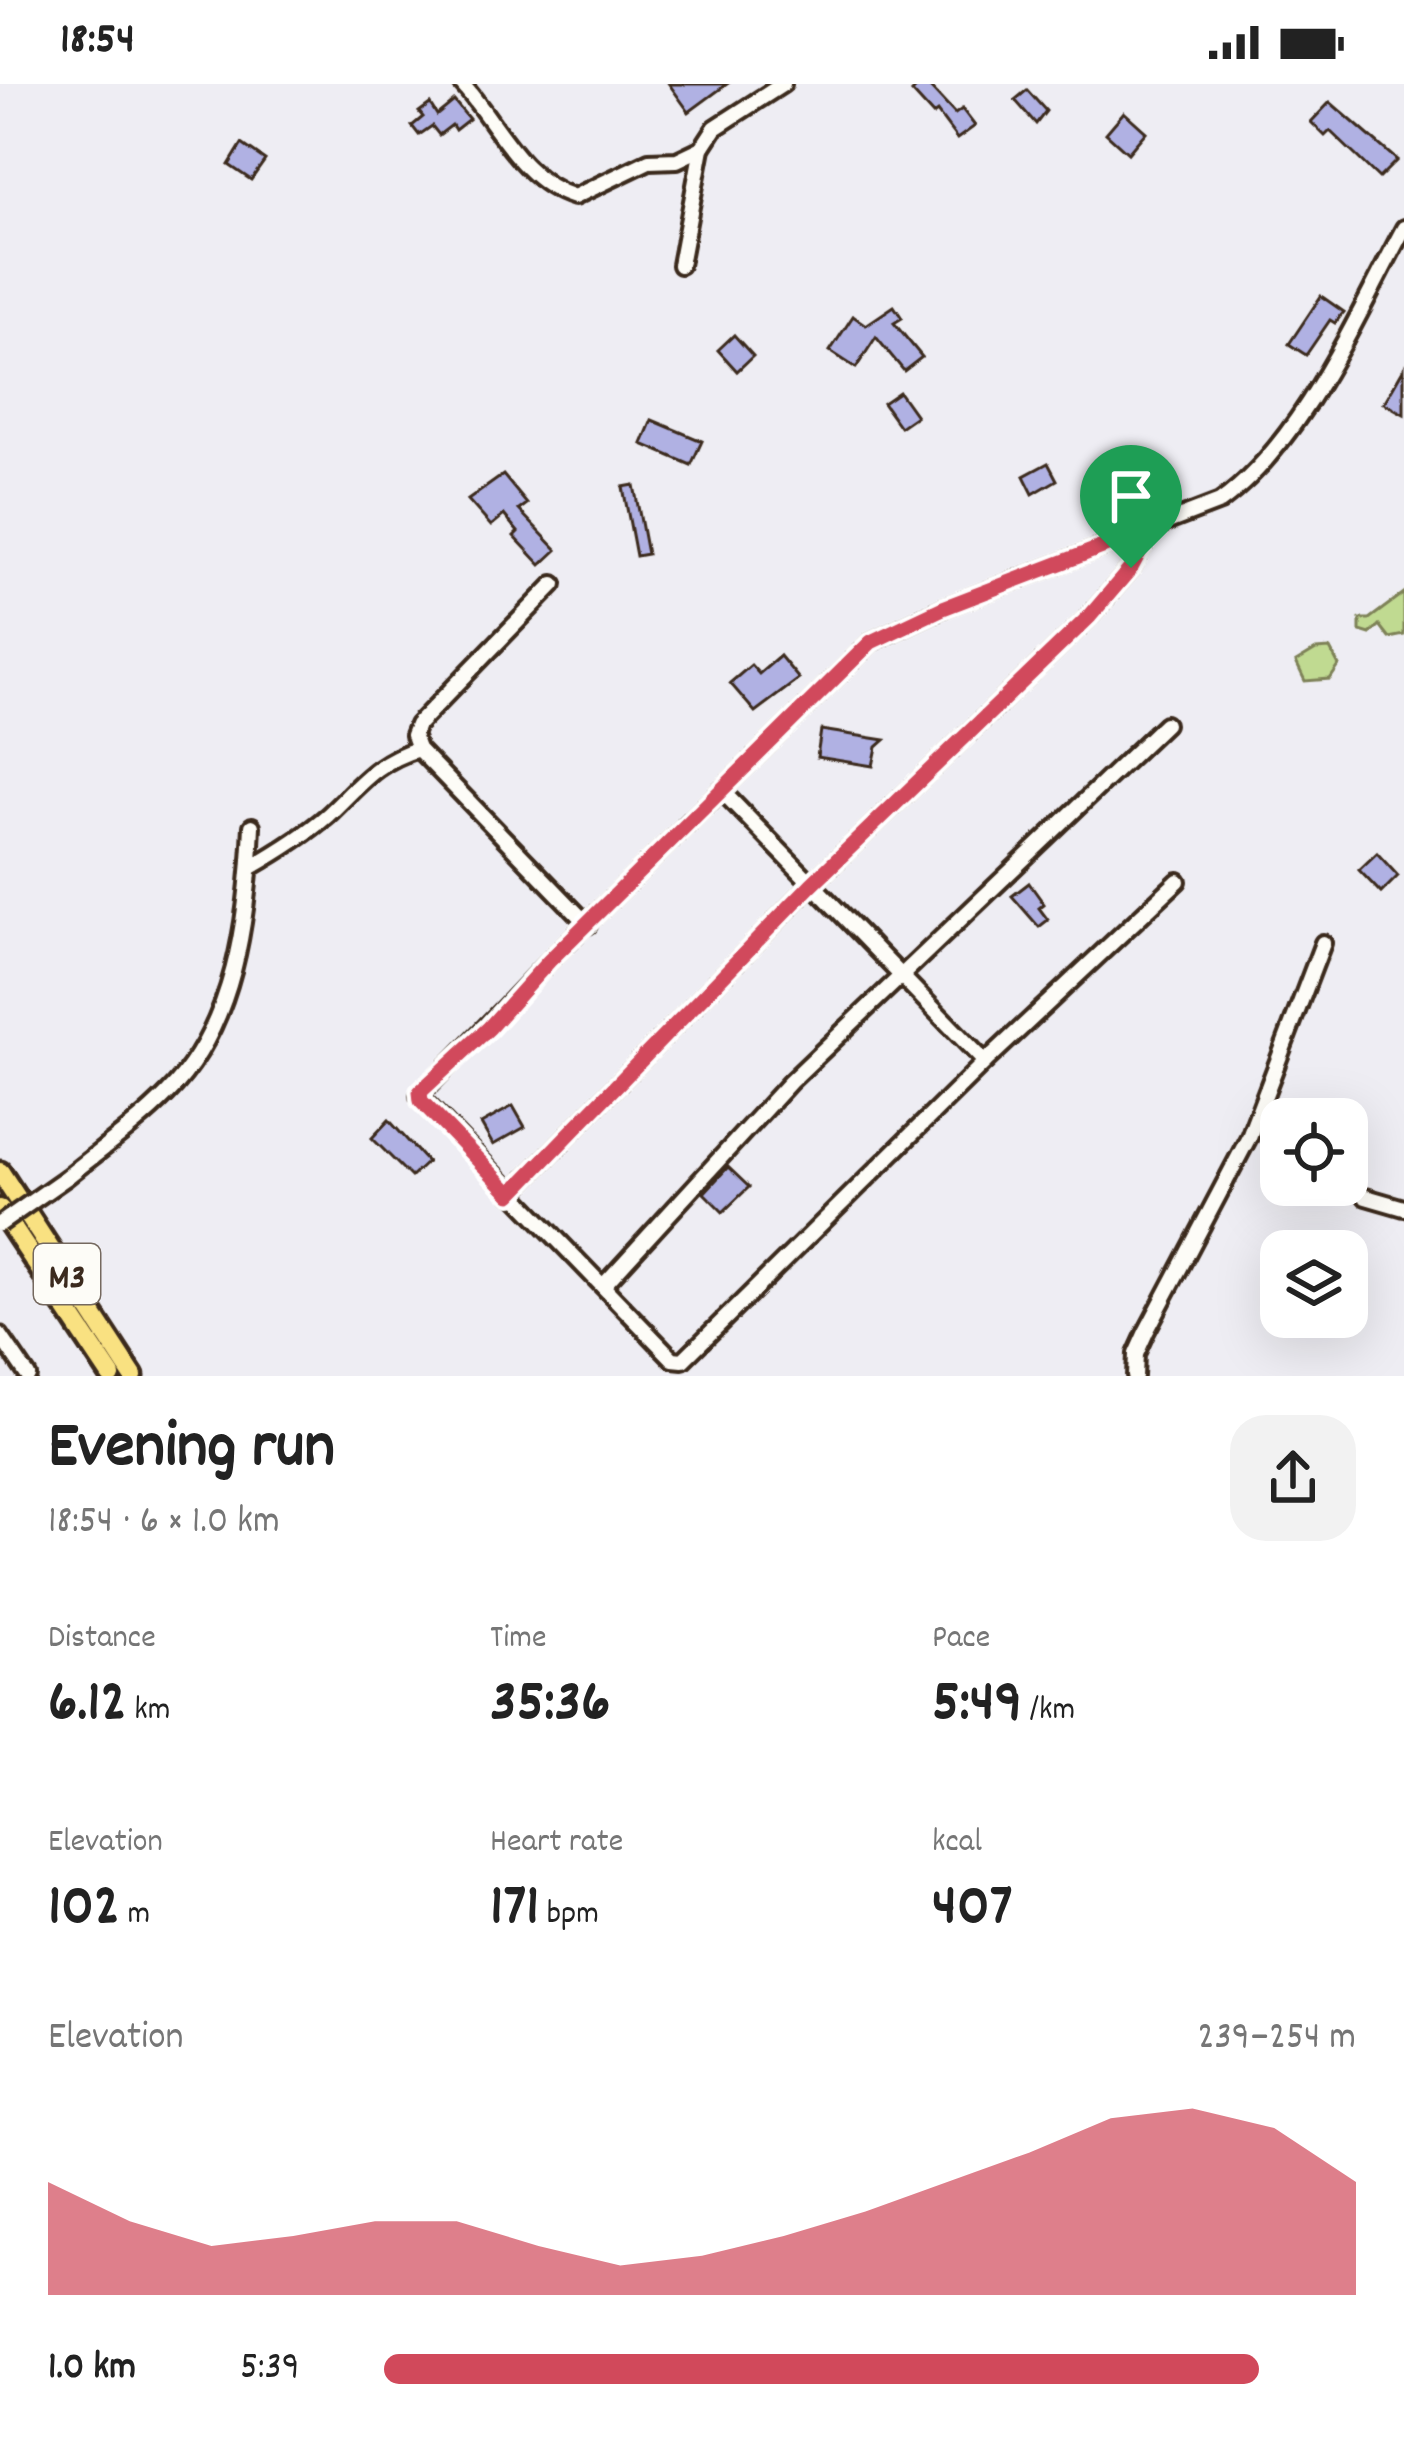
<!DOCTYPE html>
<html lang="en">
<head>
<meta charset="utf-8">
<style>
  :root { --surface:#fff; --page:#f2f2f2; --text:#222; --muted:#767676; --accent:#d1495b }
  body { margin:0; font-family:Dekko,sans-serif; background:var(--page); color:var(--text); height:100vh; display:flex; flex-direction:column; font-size:45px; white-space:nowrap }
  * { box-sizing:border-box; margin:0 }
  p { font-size:39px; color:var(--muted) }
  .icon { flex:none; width:66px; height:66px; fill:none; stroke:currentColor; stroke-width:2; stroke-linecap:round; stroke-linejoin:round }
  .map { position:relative; height:1292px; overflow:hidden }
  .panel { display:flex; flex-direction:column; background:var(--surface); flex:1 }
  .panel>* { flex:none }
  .controls { position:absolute; left:1260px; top:1014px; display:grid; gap:24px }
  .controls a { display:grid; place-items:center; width:108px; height:108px; border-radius:24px; background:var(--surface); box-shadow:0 12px 48px #0002; font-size:60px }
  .pin { position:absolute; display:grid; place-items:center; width:102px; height:102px; color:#fff; margin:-123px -51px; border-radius:50% 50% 50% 0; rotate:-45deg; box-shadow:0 0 12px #0007 }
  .pin .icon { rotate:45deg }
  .round { display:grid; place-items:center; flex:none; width:126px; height:126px; border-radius:36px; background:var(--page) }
  .headline { display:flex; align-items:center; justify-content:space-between; height:204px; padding:0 48px }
  h1 { font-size:66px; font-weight:800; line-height:90px }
  .stats { display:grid; grid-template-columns:repeat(3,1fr); gap:18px; height:204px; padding:12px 48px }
  .stats div { display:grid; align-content:center }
  .stats b { font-size:60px; font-weight:800 }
  .stats small { font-size:33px; font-weight:400 }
  .stats p { font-size:33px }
  .chart { height:336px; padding:24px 48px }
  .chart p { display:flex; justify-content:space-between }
  .chart svg { width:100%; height:216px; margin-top:12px; fill:var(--accent); opacity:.7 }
  ul { padding:0 48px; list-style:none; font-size:39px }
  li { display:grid; grid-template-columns:192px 144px 1fr; align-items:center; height:90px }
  li i { height:30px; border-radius:15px; background:var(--accent) }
  .status { display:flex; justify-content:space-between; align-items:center; height:84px; padding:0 60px; background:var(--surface); direction:ltr }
  .status svg { height:33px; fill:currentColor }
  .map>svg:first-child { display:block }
  .green { fill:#c0da91; stroke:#7e8258; stroke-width:3 }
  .building { fill:#b0b1e3; stroke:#3b2a1e; stroke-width:3 }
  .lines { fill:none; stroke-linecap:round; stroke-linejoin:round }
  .minor-casing { stroke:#3b2a1e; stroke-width:22 }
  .highway-casing { stroke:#3b2a1e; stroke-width:27 }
  .minor { stroke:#fdfcf7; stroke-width:14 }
  .highway { stroke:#f9e181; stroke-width:18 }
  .minor-bridge-casing { stroke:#3b2a1e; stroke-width:22; stroke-linecap:butt }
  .minor-bridge { stroke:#fdfcf7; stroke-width:14 }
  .route-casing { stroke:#fff; stroke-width:24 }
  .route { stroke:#d1495b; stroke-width:15 }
  .labels { text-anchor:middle; stroke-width:10; stroke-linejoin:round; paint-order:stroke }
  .shield { fill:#fdfcf7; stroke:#75695f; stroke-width:3 }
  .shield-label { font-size:36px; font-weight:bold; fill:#3b2a1e }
</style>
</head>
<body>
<div class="status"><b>18:54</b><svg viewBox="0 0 49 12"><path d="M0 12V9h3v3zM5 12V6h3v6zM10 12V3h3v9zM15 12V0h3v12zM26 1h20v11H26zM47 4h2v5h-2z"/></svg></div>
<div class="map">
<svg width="1404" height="1292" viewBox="0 0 1404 1292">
  <rect width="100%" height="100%" fill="#eeedf3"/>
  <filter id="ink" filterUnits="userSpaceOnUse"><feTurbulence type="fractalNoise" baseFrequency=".00833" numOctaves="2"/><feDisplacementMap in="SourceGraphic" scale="24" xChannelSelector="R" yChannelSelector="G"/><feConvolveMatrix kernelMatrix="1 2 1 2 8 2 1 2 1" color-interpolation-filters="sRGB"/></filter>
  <g filter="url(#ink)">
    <g class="green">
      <polygon points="1404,509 1404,551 1389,554 1379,541 1370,550 1360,547 1360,535 1369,535"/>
      <polygon points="1330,565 1339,582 1330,595 1305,597 1296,578 1316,566"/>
    </g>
    <g class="building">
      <polygon points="669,0 727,0 689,28"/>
      <polygon points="920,0 927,0 955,30 962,25 975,42 957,55 937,28 933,31 912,8"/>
      <polygon points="1027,6 1046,27 1036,40 1015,16"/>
      <polygon points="454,17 469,35 455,46 452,41 439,51 432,42 419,51 412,42 423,33 419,28 430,20 437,31"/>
      <polygon points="1330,18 1397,76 1379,94 1330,47 1325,52 1311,38"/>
      <polygon points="1124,28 1146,48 1128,69 1106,49"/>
      <polygon points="242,60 265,76 251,96 229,81"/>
      <polygon points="1321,212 1344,228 1335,239 1330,236 1306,271 1289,260"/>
      <polygon points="894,222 902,234 894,239 922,273 904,287 876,253 856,284 830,267 853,232 866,241"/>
      <polygon points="734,251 753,272 737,287 718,266"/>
      <polygon points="1404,284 1404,330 1384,319"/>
      <polygon points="899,308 916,332 900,343 883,319"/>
      <polygon points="652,336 702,357 691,381 642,360"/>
      <polygon points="1048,379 1057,396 1033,410 1024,392"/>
      <polygon points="503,391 527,420 519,426 557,466 541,481 514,452 518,448 504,431 491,442 468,416"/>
      <polygon points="634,401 647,470 636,472 623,403"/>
      <polygon points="780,572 799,595 755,628 730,599 751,581 759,590"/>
      <polygon points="821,646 885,656 877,663 873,682 817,673"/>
      <polygon points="1377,769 1398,792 1381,809 1359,786"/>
      <polygon points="1029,799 1044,820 1039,824 1048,836 1039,843 1012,812"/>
      <polygon points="513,1022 525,1043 493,1061 481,1040"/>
      <polygon points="389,1036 427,1078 411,1093 372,1054"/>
      <polygon points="728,1083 749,1103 723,1128 704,1109"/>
    </g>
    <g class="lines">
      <defs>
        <g id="minor">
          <path d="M462 0C497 39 521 97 574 113L649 77 677 76 702 64"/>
          <polyline points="680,181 702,64 715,44 783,0"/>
          <polyline points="554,500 417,641 413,651 418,665 588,841"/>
          <polyline points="721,706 985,978"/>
          <path d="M250 784C278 768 304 752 328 731 360 701 375 678 418 665"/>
          <path d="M1178 797 985 978 683 1276 673 1275 419 1012 549 877 871 558 943 524 1220 418C1302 359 1356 233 1404 144"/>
          <path d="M67 1093C100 1066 137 1041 167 1010 235 942 248 834 252 742"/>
          <polyline points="511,1110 811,801 1090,532 1131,484 1151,445"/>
          <polyline points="1366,1113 1404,1124"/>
          <polyline points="603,1202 790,998 1165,640"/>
          <polyline points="0,1251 28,1292"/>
          <polyline points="1135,1292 1136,1270 1146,1248 1249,1053 1323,859"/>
        </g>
        <g id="highway">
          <polyline points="0,1088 133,1292"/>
          <polyline points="0,1125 111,1292"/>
        </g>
      </defs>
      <use href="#minor" class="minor-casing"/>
      <use href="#highway" class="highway-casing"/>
      <use href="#minor" class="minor"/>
      <use href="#highway" class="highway"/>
      <defs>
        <polyline id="minor-bridge" points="0,1140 67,1093"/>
      </defs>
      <use href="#minor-bridge" class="minor-bridge-casing"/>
      <use href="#minor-bridge" class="minor-bridge"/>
    </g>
  </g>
  <g class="lines" filter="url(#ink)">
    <defs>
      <polygon id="route" points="1152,444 1131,484 1090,532 811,801 511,1110 421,1017 420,1008 489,944 549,877 871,558 943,524"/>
    </defs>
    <use href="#route" class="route-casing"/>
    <use href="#route" class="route"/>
  </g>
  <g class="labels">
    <rect class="shield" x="34" y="1160" width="66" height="60" rx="9"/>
    <g class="shield-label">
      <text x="67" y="1203">M3</text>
    </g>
  </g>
</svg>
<div class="controls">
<a><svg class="icon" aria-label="locate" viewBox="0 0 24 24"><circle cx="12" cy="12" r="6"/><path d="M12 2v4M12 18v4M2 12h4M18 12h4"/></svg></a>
<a><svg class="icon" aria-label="layers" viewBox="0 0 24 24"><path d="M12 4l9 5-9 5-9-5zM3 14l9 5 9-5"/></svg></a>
</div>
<div class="pin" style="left:1131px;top:484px;background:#1e9e55"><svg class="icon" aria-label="arrive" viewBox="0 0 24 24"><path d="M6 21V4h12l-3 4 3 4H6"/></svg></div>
</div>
<section class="panel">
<div class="headline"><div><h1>Evening run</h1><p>18:54 · 6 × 1.0 km</p></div><a class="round"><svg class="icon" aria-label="share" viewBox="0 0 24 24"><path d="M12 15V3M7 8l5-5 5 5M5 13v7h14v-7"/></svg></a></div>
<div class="stats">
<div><p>Distance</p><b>6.12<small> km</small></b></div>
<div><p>Time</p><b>35:36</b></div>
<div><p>Pace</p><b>5:49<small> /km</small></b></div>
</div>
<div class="stats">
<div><p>Elevation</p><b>102<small> m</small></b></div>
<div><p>Heart rate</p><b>171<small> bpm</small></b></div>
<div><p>kcal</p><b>407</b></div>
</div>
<div class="chart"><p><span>Elevation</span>239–254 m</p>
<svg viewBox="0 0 160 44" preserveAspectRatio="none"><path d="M0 44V21L10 29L20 34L30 32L40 29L50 29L60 34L70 38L80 36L90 32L100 27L110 21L120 15L130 8L140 6L150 10L160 21V44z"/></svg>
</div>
<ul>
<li><b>1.0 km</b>5:39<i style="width:90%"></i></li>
</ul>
</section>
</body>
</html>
